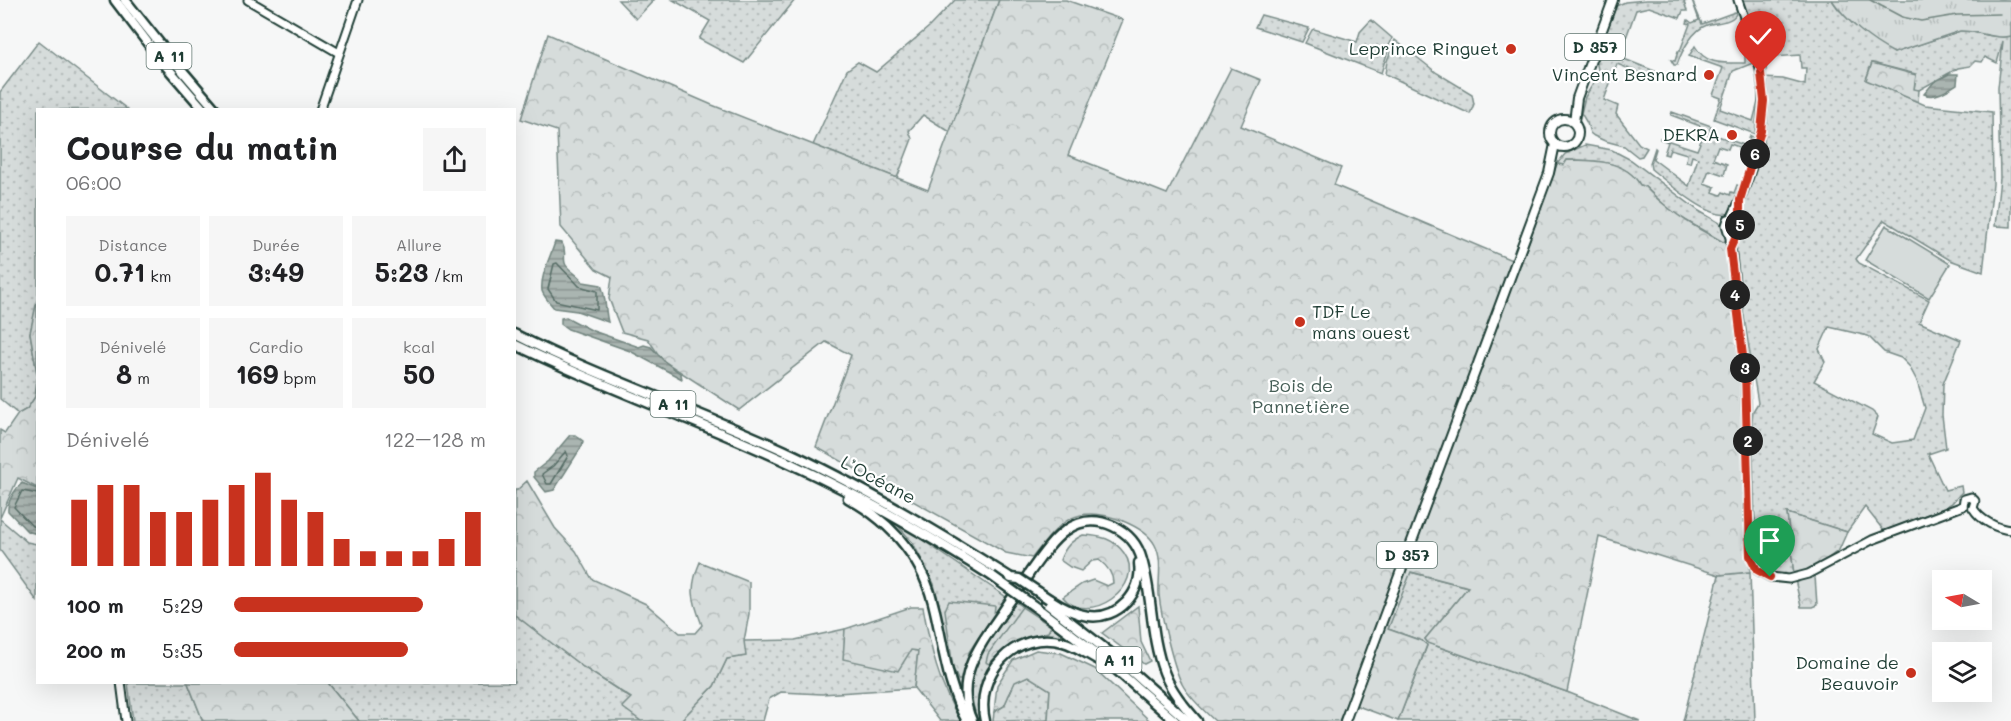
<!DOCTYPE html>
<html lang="fr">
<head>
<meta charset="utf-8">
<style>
  :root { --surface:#fff; --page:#f6f6f6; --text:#202124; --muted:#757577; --accent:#c8321e }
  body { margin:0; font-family:Mali,sans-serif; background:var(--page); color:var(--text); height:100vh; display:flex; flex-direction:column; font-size:22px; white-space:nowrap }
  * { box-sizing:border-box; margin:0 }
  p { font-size:20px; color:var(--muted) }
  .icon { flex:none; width:33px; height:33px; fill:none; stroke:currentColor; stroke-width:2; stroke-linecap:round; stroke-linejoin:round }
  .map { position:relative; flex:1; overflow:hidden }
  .details { position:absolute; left:36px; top:108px; width:480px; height:576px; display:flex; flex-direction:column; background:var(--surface); border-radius:0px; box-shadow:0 6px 24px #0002 }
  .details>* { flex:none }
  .needle { width:39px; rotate:280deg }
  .controls { position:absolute; left:1932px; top:570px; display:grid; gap:12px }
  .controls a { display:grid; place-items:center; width:60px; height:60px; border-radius:0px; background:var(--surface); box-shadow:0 6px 24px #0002; font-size:30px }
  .pin { position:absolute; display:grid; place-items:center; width:51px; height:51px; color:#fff; margin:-62px -26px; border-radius:50% 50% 50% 0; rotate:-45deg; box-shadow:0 0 6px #0007 }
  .pin .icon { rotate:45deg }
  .km { position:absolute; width:30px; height:30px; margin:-15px; border-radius:50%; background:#222; color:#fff; font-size:16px; line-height:30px; text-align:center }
  .round { display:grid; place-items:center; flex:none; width:63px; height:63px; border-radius:0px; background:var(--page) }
  .overview { display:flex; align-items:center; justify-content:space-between; height:102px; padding:0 30px }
  h1 { font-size:33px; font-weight:700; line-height:45px }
  .figures { display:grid; grid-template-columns:repeat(3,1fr); gap:9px; height:102px; padding:6px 30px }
  .figures div { display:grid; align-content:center; border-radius:0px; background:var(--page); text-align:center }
  .figures b { font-size:26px; font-weight:700 }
  .figures small { font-size:16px; font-weight:400 }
  .figures p { font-size:16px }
  .chart { height:168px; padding:12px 30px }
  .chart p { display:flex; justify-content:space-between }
  .chart svg { width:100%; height:108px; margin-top:6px; stroke:var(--accent); stroke-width:6 }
  ul { padding:0 30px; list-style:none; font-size:20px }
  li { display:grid; grid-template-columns:96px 72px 1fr; align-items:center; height:45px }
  li i { height:15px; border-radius:8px; background:var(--accent) }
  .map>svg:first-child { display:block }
  .grass { fill:url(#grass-dots); stroke:#7a8c88; stroke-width:1.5; fill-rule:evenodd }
  .forest { fill:url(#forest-crowns); stroke:#7a8c88; stroke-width:1.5 }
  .park { fill:url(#park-tufts); stroke:#7a8c88; stroke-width:1.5 }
  .pitch { fill:#d6dcdb; stroke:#7a8c88; stroke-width:1.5 }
  .water { fill:url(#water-rules); stroke:#72857f; stroke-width:1.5 }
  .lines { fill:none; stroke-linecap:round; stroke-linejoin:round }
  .shore { stroke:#576d66; stroke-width:1.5 }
  .stream { stroke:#72857f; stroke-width:1.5 }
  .secondary-casing { stroke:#1f3d34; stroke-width:11 }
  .primary-casing { stroke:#1f3d34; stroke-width:12 }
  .highway-casing { stroke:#1f3d34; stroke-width:13 }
  .secondary { stroke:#fff; stroke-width:7 }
  .primary { stroke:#fff; stroke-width:8 }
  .highway { stroke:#fff; stroke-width:8 }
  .highway-bridge-casing { stroke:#1f3d34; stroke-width:13; stroke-linecap:butt }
  .highway-bridge { stroke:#fff; stroke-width:8 }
  .route-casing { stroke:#fff; stroke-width:12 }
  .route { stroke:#c8321e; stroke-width:8 }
  .poi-dot { fill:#c8321e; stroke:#fff; stroke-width:2 }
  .labels { text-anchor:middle; stroke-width:4.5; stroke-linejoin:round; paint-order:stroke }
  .shield { fill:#fff; stroke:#627771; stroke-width:1.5 }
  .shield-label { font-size:16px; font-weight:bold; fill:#1f3d34 }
  .poi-label { font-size:18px; fill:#1f3d34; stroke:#fff; text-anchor:end }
  .park-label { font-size:18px; fill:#445d55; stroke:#fff }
  .street-label { font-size:18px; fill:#1f3d34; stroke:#fff }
</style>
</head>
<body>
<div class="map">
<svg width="2011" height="721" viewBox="0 0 2011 721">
  <defs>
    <pattern id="grass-dots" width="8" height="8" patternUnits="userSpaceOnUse" patternTransform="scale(1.5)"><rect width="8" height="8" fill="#d6dcdb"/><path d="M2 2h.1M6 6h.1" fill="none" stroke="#b7bebd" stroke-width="1.8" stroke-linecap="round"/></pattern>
    <pattern id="forest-crowns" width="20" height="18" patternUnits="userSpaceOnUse" patternTransform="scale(1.5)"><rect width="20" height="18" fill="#d6dcdb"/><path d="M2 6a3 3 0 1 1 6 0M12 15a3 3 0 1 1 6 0" fill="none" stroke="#b7bebd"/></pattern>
    <pattern id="park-tufts" width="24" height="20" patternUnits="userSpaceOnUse" patternTransform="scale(1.5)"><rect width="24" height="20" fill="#d6dcdb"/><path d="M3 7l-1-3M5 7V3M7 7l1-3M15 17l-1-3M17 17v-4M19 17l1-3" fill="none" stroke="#b7bebd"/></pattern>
    <pattern id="water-rules" width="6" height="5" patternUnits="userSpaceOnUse" patternTransform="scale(1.5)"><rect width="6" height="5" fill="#aab5b1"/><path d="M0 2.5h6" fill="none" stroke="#8a9491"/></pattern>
  </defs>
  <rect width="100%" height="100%" fill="#f6f7f7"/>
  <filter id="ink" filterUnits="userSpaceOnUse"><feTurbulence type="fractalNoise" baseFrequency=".0167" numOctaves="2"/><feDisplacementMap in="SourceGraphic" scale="12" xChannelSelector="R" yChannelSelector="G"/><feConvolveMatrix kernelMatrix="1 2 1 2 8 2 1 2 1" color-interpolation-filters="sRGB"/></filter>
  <g filter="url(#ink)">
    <g class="grass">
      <polygon points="618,0 654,0 636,19"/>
      <polygon points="673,0 795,0 744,63 699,39 710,21"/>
      <polygon points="955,0 999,0 950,132 923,115 909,131 912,139 897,178 813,145 847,70 858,62 876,72 929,27"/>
      <polygon points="1646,0 1688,0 1684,2 1687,11 1683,11 1680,18 1649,7 1636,10 1619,57 1667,76 1669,73 1673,74 1670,82 1651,75 1650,77 1617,64 1604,100 1618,106 1616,114 1639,144 1647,148 1642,156 1638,157 1624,146 1605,141 1594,136 1590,133 1587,123 1581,113 1585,97 1599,74 1597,65 1599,53 1616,6 1625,2"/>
      <path d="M1692 0 1702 24 1735 12 1736 14C1731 23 1716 22 1707 25 1693 30 1682 50 1677 65H1674L1671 60 1675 61 1678 51H1680L1690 24 1687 23 1688 20 1692 23 1699 20Z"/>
      <path d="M1738 0H1832L1839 10 1894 53 1960 31C1977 30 1994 40 2011 36V227L1995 226 2000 178 1998 88 2003 41 1997 63 1985 57 1982 62 1975 61 1970 66 1958 68 1919 90H1914L1916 74 1872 63 1866 79 1925 105 1992 112 1993 184 1983 272 1950 260 1884 220 1856 259 1859 263 1929 300 1919 322 1961 340 1943 384 1942 415 1946 448 1928 454 1945 490 1961 486 1962 492 1952 503 1944 508 1884 531 1865 507 1847 532 1787 513 1794 575C1784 577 1762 578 1757 567 1755 564 1754 557 1753 553L1752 421 1753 411 1758 403 1731 238 1733 231 1737 230 1736 217 1759 140 1762 78 1783 79 1805 85 1806 68H1801L1800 55 1774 57 1773 55 1766 56V72L1763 54H1756ZM1829 327 1868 336 1884 352 1901 358 1909 366 1917 381 1925 408 1913 440 1892 443 1872 434 1878 417 1872 411 1814 381 1825 362 1819 349Z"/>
      <polygon points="1261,15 1309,28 1302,42 1255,27"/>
      <polygon points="1371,20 1392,38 1381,73 1305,43 1312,30 1314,29 1357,42 1360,32"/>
      <path d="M1745 39 1753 63 1733 71 1720 109 1753 121 1758 102 1755 134 1714 119 1721 98 1713 95 1723 68 1689 56 1695 46C1706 66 1725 63 1745 63V48L1741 43Z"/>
      <polygon points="1395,40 1437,73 1472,94 1474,104 1470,114 1385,74 1387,61"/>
      <polygon points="39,41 127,109 38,110 38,300 30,333 38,378 35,397 27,409 18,414 0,399 0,92"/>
      <path d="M1672 112 1711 126 1709 133 1750 147 1753 140 1749 139 1750 136 1754 137 1746 166 1748 156 1744 154 1745 152 1738 149 1739 147 1730 144 1728 149 1718 146 1713 159 1727 164 1724 175 1709 170 1704 183 1715 187 1713 192 1721 195 1723 192 1730 195 1731 192 1734 193 1737 185 1740 186 1737 194 1739 197 1728 214C1709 219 1666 181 1651 169L1650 163 1655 148 1656 149 1653 159 1689 186 1698 158 1692 156 1690 163 1686 162 1687 154 1670 149 1668 155 1664 154 1668 142 1660 139V138L1697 150 1702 138 1697 136 1700 126 1671 115Z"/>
      <path d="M1585 145 1612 150 1631 160 1699 211 1720 223 1728 235V240L1723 242 1673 213 1644 186 1640 185C1626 160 1592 160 1567 160L1564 165 1557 164 1565 154Z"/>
      <polygon points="0,519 27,542 37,544 37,601 0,550"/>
      <path d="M893 520 1009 599C983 634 962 654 963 701L952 667 934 584 913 543Z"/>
      <polygon points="1410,572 1468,587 1425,639 1428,643 1567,692 1640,721 1398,721 1427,646 1422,641 1388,629"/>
      <polygon points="1750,572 1755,721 1683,721 1719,575"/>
      <path d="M1016 602 1071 639C1047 634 1043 636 1022 647 1014 651 1004 654 997 659 979 675 982 700 982 721H978C958 670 987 641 1016 602Z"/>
      <polygon points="515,615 583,667 632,699 623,707 641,721 359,721 328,683 514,682"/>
      <polygon points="845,629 844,659 911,649 918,651 914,688 822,694 781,692 769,699 763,721 680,721 714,686 727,659 737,657 744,641 795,640"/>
      <polygon points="1028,676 1050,689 1048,720 993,721 994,712 1004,706 1015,681"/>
      <polygon points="128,683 188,683 203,721 133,721"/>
    </g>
    <g class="forest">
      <path d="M999 0H1066L1123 20 1068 155 1167 194 1231 68 1261 80 1241 126 1341 168 1334 185 1521 264 1557 164 1564 165 1567 160C1593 160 1626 160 1640 185L1644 186C1667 210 1693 227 1723 242L1728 240 1741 365 1750 572 1719 575 1599 537 1567 692 1428 643 1425 639 1468 587 1411 572 1388 629 1422 641 1427 645 1398 721 1347 702 1339 721H1215C1204 711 1189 697 1182 684 1173 666 1161 615 1159 595 1158 578 1163 561 1155 545 1149 533 1135 526 1123 521 1075 502 1060 522 1032 558L1006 553 816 447 851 355 826 342 739 410 662 360 648 339 622 332 609 299 612 277 596 269 561 227 557 131 521 119 548 34 712 105 928 190Z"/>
      <polygon points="1872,63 1916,75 1914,89 1919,90 1918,102 1866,80"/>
      <polygon points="37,300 37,374 30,333"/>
      <polygon points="37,378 37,488 18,478 0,518 0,430 5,433 18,414 27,409 35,397"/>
      <path d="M527 481 555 528 576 551 592 579 646 604 680 633H695L702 625C692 599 689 588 700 562L749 582V614L744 641 746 656 727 659 714 686 680 721H641L622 707 631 698 583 667 515 615V490H517Z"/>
      <polygon points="1787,513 1847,532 1839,550 1818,566 1815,576 1817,605 1812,607 1801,607 1794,575"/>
      <path d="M1083 535C1101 536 1113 538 1124 553 1148 586 1087 628 1063 597L1082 584 1093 580 1107 586 1113 583C1113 573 1107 566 1099 560L1092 561 1081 571 1070 567 1060 560C1065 547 1071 541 1083 535Z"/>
      <polygon points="949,601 995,606 994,614 969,652 963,680 958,680 953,668 945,610"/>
      <polygon points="1138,606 1141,642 1150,661 1144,664 1102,633"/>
      <path d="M911 607H923C930 646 939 687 961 721H940L914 688 918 651 911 650 898 671 843 659 845 629Z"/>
      <path d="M1022 607 1051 626 1048 632C1021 639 1008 643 989 664L986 662 988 654Z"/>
      <polygon points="1036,650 1061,653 1095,669 1150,721 1044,721 1048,720 1050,690 1028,676 1015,682 1004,706 994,712 997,685 1013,660"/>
      <polygon points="188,683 328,683 359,721 203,721"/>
    </g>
    <path class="park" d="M1832 0H2011V36C1995 40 1977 30 1960 31L1894 53C1871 41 1847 22 1832 0Z"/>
    <polygon class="pitch" points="1886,225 1950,264 1929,298 1865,260"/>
    <g class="water">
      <path d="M1949 74H1958L1957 84C1948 90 1935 99 1924 94L1934 82Z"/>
      <path d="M555 242 562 243C567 252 563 255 565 263 566 269 579 275 583 282L601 285C606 295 605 311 608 322L577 311 554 308C550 303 544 297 542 291 540 275 551 256 555 242Z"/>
      <polygon points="566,317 593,331 639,347 644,345 651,347 664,361 681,374 682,379 630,351 568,329 561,324 561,318"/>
      <polygon points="570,435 575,435 583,441 582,446 554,490 546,492 534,477 534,472 548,461"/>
      <path d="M22 483 37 489V534L27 531 8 511C7 502 15 489 22 483Z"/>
    </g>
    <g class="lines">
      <g class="shore">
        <path d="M557 263C564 271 572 278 579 286L597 291V310L556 301 548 289 554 264Z"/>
        <polygon points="566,451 568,456 551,484 547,484 542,474 553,466"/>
        <polyline points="38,494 22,491 14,507 31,525 38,528"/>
      </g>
      <polyline class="stream" points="1870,0 1902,17 1921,21 1957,15 2000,14"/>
      <defs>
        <g id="secondary">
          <polyline points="248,0 339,53"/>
          <polyline points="320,110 358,0"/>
          <path d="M1732 217C1753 174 1769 123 1761 75 1757 49 1746 24 1738 0"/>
          <polyline points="1730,249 1740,225 1739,220 1734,217 1728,219 1726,225 1730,238 1745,372 1751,556 1757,570 1770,577 1789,579 1808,574 1872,540 1963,506"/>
          <polyline points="1963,506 1964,499 1971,497 1975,501 1973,508"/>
          <path d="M1973 508C1980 520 1997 529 2011 530"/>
          <polyline points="121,682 126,721"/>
        </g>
        <g id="primary">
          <circle cx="1564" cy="133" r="14"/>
          <polyline points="1574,122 1577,98 1613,0"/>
          <polyline points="1345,721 1549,173 1555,144"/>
        </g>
        <g id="highway">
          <polyline points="115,0 160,59 204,110"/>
          <polyline points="125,0 168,54 216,110"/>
          <path d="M514 334C605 380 702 412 794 455 870 491 940 533 1011 578"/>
          <path d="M514 344C608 390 708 424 802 469 868 500 931 537 992 576"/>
          <path d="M848 498C893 523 924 559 935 611 944 649 947 686 967 721"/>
          <path d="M1049 599C1061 607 1073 614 1088 616 1118 620 1143 593 1139 563"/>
          <polyline points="1046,603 1113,655 1188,721"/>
          <polyline points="1041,611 1095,652"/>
          <polyline points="1110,664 1175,721"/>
          <path d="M972 721C953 680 979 646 1002 613 1011 599 1021 586 1030 572 1050 544 1073 508 1113 526 1128 533 1138 545 1142 560 1153 597 1150 636 1164 672 1171 691 1184 706 1197 721"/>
          <path d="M985 721C974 674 1015 629 1063 642 1081 647 1095 661 1113 666"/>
        </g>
      </defs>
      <use href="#secondary" class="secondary-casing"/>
      <use href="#primary" class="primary-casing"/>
      <use href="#highway" class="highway-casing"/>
      <use href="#secondary" class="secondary"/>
      <use href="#primary" class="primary"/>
      <use href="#highway" class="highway"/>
      <defs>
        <g id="highway-bridge">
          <polyline points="992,576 1041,611"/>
          <polyline points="1011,578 1019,579 1049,599"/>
        </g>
      </defs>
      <use href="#highway-bridge" class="highway-bridge-casing"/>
      <use href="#highway-bridge" class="highway-bridge"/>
    </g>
  </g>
  <g class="lines" filter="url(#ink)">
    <defs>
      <polyline id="route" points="1761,73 1764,101 1761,131 1740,200 1740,227 1730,249 1745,372 1750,556 1757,570 1770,577"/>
    </defs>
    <use href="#route" class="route-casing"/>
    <use href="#route" class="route"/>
  </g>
  <g class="poi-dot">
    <circle cx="1511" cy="49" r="6"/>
    <circle cx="1709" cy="75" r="6"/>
    <circle cx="1732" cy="135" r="6"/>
    <circle cx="1300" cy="322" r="6"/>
    <circle cx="1911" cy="673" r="6"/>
  </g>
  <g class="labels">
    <g class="shield">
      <rect x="1565" y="34" width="60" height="26" rx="4.5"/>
      <rect x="146.5" y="43" width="45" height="26" rx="4.5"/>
      <rect x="650.5" y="391" width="45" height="26" rx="4.5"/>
      <rect x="1377" y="542" width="60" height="26" rx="4.5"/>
      <rect x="1096.5" y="647" width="45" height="26" rx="4.5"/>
    </g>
    <g class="shield-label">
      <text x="1595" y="53">D 357</text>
      <text x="169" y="62">A 11</text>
      <text x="673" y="410">A 11</text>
      <text x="1407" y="561">D 357</text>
      <text x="1119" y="666">A 11</text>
    </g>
    <g class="poi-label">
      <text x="1499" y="55">Leprince Ringuet</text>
      <text x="1697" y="81">Vincent Besnard</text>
      <text x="1720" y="141">DEKRA</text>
      <text x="1312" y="318" text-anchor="start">TDF Le<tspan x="1312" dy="21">mans ouest</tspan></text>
      <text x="1899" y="669">Domaine de<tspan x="1899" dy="21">Beauvoir</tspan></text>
    </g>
    <g class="park-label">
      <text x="1301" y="392">Bois de<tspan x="1301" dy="21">Pannetière</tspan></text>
    </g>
    <g class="street-label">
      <text transform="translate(878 480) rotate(28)" y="6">L’Océane</text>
    </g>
  </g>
</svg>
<div class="controls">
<a><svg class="needle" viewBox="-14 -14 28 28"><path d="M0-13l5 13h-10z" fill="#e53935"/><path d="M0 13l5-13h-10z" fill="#757577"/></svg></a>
<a><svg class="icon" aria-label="layers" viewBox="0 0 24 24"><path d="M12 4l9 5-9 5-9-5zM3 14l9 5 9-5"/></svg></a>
</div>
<div class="pin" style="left:1770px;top:577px;background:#1e9e55"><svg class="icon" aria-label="arrive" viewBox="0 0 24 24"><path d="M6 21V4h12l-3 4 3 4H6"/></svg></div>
<div class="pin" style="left:1761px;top:73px;background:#d93025"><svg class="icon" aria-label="check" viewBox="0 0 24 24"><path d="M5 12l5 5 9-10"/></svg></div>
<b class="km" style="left:1748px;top:441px">2</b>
<b class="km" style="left:1745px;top:368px">3</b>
<b class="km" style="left:1735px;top:295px">4</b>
<b class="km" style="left:1740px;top:225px">5</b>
<b class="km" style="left:1755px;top:154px">6</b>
<section class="details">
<div class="overview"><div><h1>Course du matin</h1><p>06:00</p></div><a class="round"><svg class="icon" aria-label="share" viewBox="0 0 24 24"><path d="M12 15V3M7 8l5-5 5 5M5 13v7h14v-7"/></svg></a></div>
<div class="figures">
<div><p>Distance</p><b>0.71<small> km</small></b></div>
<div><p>Durée</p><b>3:49</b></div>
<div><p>Allure</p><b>5:23<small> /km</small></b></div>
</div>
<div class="figures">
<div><p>Dénivelé</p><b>8<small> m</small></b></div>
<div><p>Cardio</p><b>169<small> bpm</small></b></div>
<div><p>kcal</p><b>50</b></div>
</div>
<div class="chart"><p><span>Dénivelé</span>122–128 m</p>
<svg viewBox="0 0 160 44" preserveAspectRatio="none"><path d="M5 44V17M15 44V11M25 44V11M35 44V22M45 44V22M55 44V17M65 44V11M75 44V6M85 44V17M95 44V22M105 44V33M115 44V38M125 44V38M135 44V38M145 44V33M155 44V22"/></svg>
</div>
<ul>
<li><b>100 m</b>5:29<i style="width:75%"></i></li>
<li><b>200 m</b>5:35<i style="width:69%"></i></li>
</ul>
</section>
</div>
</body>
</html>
